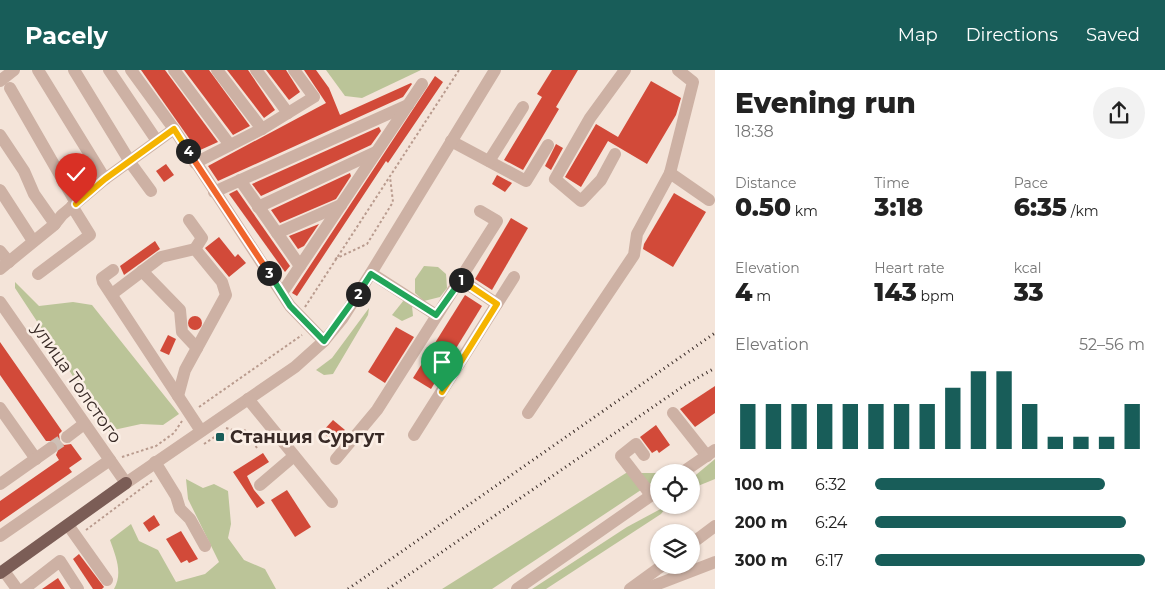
<!DOCTYPE html>
<html lang="en">
<head>
<meta charset="utf-8">
<style>
  :root { --surface:#fff; --page:#f2f2f2; --text:#222; --muted:#767676; --accent:#185d59 }
  body { margin:0; font-family:Montserrat,sans-serif; background:var(--page); color:var(--text); height:100vh; display:flex; flex-direction:column; font-size:19px; white-space:nowrap }
  * { box-sizing:border-box; margin:0 }
  p { font-size:16px; color:var(--muted) }
  .icon { flex:none; width:28px; height:28px; fill:none; stroke:currentColor; stroke-width:2; stroke-linecap:round; stroke-linejoin:round }
  .map { position:relative; flex:1; overflow:hidden }
  .sheet { display:flex; flex-direction:column; background:var(--surface); width:450px }
  .sheet>* { flex:none }
  .fabs { position:absolute; left:650px; top:394px; display:grid; gap:10px }
  .fabs a { display:grid; place-items:center; width:50px; height:50px; border-radius:50%; background:var(--surface); box-shadow:0 1px 4px #0004; font-size:25px }
  .pin { position:absolute; display:grid; place-items:center; width:42px; height:42px; color:#fff; margin:-51px -21px; border-radius:50% 50% 50% 0; rotate:-45deg; box-shadow:0 0 5px #0007 }
  .pin .icon { rotate:45deg }
  .km { position:absolute; width:25px; height:25px; margin:-12px; border-radius:50%; background:#222; color:#fff; font-size:14px; line-height:25px; text-align:center }
  .round { display:grid; place-items:center; flex:none; width:52px; height:52px; border-radius:26px; background:var(--page) }
  .overview { display:flex; align-items:center; justify-content:space-between; height:85px; padding:0 20px }
  h1 { font-size:28px; font-weight:800; line-height:38px }
  .metrics { display:grid; grid-template-columns:repeat(3,1fr); gap:8px; height:85px; padding:5px 20px }
  .metrics div { display:grid; align-content:center }
  .metrics b { font-size:25px; font-weight:800 }
  .metrics small { font-size:14px; font-weight:400 }
  .metrics p { font-size:14px }
  .chart { height:140px; padding:10px 20px }
  .chart p { display:flex; justify-content:space-between }
  .chart svg { width:100%; height:90px; margin-top:5px; stroke:var(--accent); stroke-width:6 }
  ul { padding:0 20px; list-style:none; font-size:16px }
  li { display:grid; grid-template-columns:80px 60px 1fr; align-items:center; height:38px }
  li i { height:12px; border-radius:6px; background:var(--accent) }
  header { display:flex; align-items:center; gap:30px; box-sizing:border-box; height:70px; padding:0 25px; background:var(--accent); color:#fff }
  header strong { font-size:24px }
  nav { display:flex; gap:28px; margin-inline-start:auto; font-size:18px }
  main { display:flex; flex:1; min-height:0 }
  .map>svg:first-child { display:block }
  .green { fill:#bbc498 }
  .building { fill:#d24a39 }
  .lines { fill:none; stroke-linecap:round; stroke-linejoin:round }
  .minor-tunnel { stroke:#cebfb5; stroke-width:12; stroke-dasharray:12 6; stroke-linecap:butt }
  .path { stroke:#b99b8e; stroke-width:2; stroke-dasharray:2.5 2.5; stroke-linecap:butt }
  .minor { stroke:#cdb1a4; stroke-width:12 }
  .major { stroke:#7b5d56; stroke-width:12 }
  .rail { stroke:#382a26; stroke-width:3; stroke-dasharray:1 4; stroke-linecap:butt }
  .split-1-casing { stroke:#fff; stroke-width:10 }
  .split-2-casing { stroke:#fff; stroke-width:10 }
  .split-3-casing { stroke:#fff; stroke-width:10 }
  .split-4-casing { stroke:#fff; stroke-width:10 }
  .split-5-casing { stroke:#fff; stroke-width:10 }
  .split-1 { stroke:#f5b400; stroke-width:6 }
  .split-2 { stroke:#22a559; stroke-width:6 }
  .split-3 { stroke:#22a559; stroke-width:6 }
  .split-4 { stroke:#f0652b; stroke-width:6 }
  .split-5 { stroke:#f5b400; stroke-width:6 }
  .poi-dot { fill:#185d59; stroke:#fbefe6; stroke-width:2 }
  .labels { text-anchor:middle; stroke-width:5; stroke-linejoin:round; paint-order:stroke }
  .street-label { font-size:18px; fill:#382a26; stroke:#fbefe6 }
  .poi-label { font-size:18px; font-weight:bold; fill:#382a26; stroke:#fbefe6; text-anchor:start }
</style>
</head>
<body>
<header>
<strong>Pacely</strong>
<nav><a>Map</a><a>Directions</a><a>Saved</a></nav>
</header>
<main>
<div class="map">
<svg width="715" height="519" viewBox="0 0 715 519">
  <rect width="100%" height="100%" fill="#f4e4d9"/>
  <g class="green">
    <polygon points="326,0 421,0 362,28 345,26"/>
    <polygon points="424,196 438,197 446,204 447,218 440,227 424,231 415,223 415,209"/>
    <polygon points="15,212 39,236 73,232 92,235 179,344 163,355 141,354 109,361 15,218"/>
    <polygon points="404,230 412,236 413,246 402,251 392,245"/>
    <polygon points="369,238 368,245 333,304 324,305 316,300 332,288"/>
    <polygon points="715,389 715,409 693,418 691,409"/>
    <polygon points="659,402 659,408 492,519 442,519 626,403 668,402"/>
    <path d="M186 409 203 418 214 414 228 421 231 454 228 468 244 490 265 499 276 519H114C123 503 116 487 110 470L131 454 139 471 158 480 176 512 205 504 219 492 188 429Z"/>
    <polygon points="668,435 661,444 546,519 532,519 627,457"/>
  </g>
  <g class="building">
    <polygon points="141,0 165,0 218,72 198,81"/>
    <polygon points="184,0 209,0 250,56 233,65"/>
    <polygon points="227,0 248,0 275,40 264,48"/>
    <polygon points="266,0 286,0 300,22 289,30"/>
    <polygon points="304,0 316,0 329,18 340,45 411,13 412,14 403,27 218,111 208,96 326,33"/>
    <polygon points="552,0 578,0 556,37 559,39 523,100 504,90 542,27 537,24"/>
    <polygon points="435,6 443,12 388,93 386,91 297,226 292,223"/>
    <polygon points="651,11 681,28 676,45 647,94 608,71 581,117 565,107 596,54 618,67"/>
    <polygon points="379,57 381,61 371,75 261,126 252,114"/>
    <polygon points="556,74 563,78 551,100 545,96"/>
    <polygon points="166,94 174,105 164,112 156,101"/>
    <polygon points="350,103 351,106 336,129 280,153 271,140"/>
    <polygon points="497,105 512,113 505,122 492,114"/>
    <polygon points="237,120 290,196 285,202 229,124"/>
    <polygon points="674,123 706,142 673,197 643,179 644,174"/>
    <polygon points="511,148 528,158 492,220 475,209"/>
    <polygon points="319,154 304,176 298,179 289,166"/>
    <polygon points="219,167 235,187 238,184 246,193 229,207 205,178"/>
    <polygon points="155,171 160,179 124,205 120,196"/>
    <polygon points="465,225 482,236 431,319 413,308"/>
    <circle cx="195" cy="253" r="7"/>
    <polygon points="396,257 414,267 385,313 368,302"/>
    <polygon points="168,265 176,269 169,285 160,281"/>
    <polygon points="0,272 62,361 59,364 60,372 64,375 71,374 82,389 69,398 72,402 0,452 0,431 59,390 56,385 59,378 55,371 46,371 0,305"/>
    <polygon points="715,316 715,343 695,357 680,339"/>
    <polygon points="333,350 345,360 334,372 322,362"/>
    <polygon points="656,355 670,375 659,383 657,380 652,383 640,367"/>
    <polygon points="263,383 269,392 247,406 254,420 265,433 257,438 233,402"/>
    <polygon points="287,420 311,457 295,467 271,430"/>
    <polygon points="154,445 160,455 149,462 143,453"/>
    <polygon points="181,461 198,489 189,493 187,490 181,493 166,469"/>
    <polygon points="79,484 104,517 102,519 93,519 73,489"/>
    <polygon points="58,508 65,519 42,519"/>
  </g>
  <g class="lines">
    <polyline class="minor-tunnel" points="51,378 67,367"/>
    <g class="path">
      <polyline points="335,189 367,174 393,132 390,107"/>
      <polyline points="305,237 459,0"/>
      <polyline points="199,337 302,265"/>
      <polyline points="226,358 239,362 244,359 257,378"/>
      <polyline points="204,374 216,366"/>
      <polyline points="122,387 156,376 174,363 182,351"/>
      <polyline points="86,460 154,409"/>
    </g>
    <g class="minor">
      <polyline points="38,0 105,109"/>
      <polyline points="74,0 132,95 151,121"/>
      <polyline points="109,0 157,71"/>
      <polyline points="131,0 174,59 290,236 324,271"/>
      <polyline points="174,0 230,75"/>
      <polyline points="217,0 262,59"/>
      <polyline points="256,0 288,43"/>
      <polyline points="0,11 14,0"/>
      <polyline points="10,18 76,133"/>
      <polyline points="0,65 24,101 34,124 55,154"/>
      <polyline points="451,71 526,111 548,75"/>
      <polyline points="615,84 601,110 581,131 555,109 590,48 625,0"/>
      <polyline points="489,91 523,37"/>
      <polyline points="195,93 262,59 314,27 294,0"/>
      <polyline points="670,103 709,130"/>
      <polyline points="240,110 300,196"/>
      <polyline points="0,120 33,171"/>
      <polyline points="214,122 408,35"/>
      <polyline points="258,137 376,82"/>
      <polyline points="189,150 202,168 195,179"/>
      <polyline points="277,163 341,135"/>
      <polyline points="0,181 9,192"/>
      <polyline points="0,199 54,155 62,145 105,109 174,59"/>
      <polyline points="113,200 102,208 103,212 201,361"/>
      <polyline points="142,201 180,240 182,262 197,278"/>
      <polyline points="371,203 436,245"/>
      <polyline points="38,204 90,165 72,136"/>
      <polyline points="460,209 497,234"/>
      <polyline points="282,223 422,14"/>
      <polyline points="112,224 161,187 195,179 222,212 226,225 185,300 178,326"/>
      <polyline points="0,232 126,413 295,297 324,271 342,249 371,203 495,0"/>
      <polyline points="248,329 332,432"/>
      <polyline points="0,338 36,389"/>
      <polyline points="528,343 634,185 637,164 670,103 693,12 678,0"/>
      <polyline points="673,343 707,386"/>
      <polyline points="414,365 514,207"/>
      <polyline points="67,367 84,354"/>
      <polyline points="644,385 636,374 621,386 651,425"/>
      <polyline points="336,389 377,340 497,151 480,141"/>
      <polyline points="155,392 176,426 180,439 190,449 205,476"/>
      <polyline points="683,402 715,380"/>
      <polyline points="0,414 51,378"/>
      <polyline points="260,415 294,386"/>
      <polyline points="68,455 107,510"/>
      <polyline points="0,466 110,390"/>
      <polyline points="691,474 715,456"/>
      <polyline points="4,501 17,519"/>
      <polyline points="24,519 60,491 78,519"/>
      <polyline points="517,519 659,420"/>
      <polyline points="630,519 663,495"/>
      <polyline points="645,519 715,492"/>
    </g>
    <polyline class="major" points="0,503 126,413"/>
    <g class="rail">
      <polyline points="348,519 715,263"/>
      <polyline points="388,519 685,315 715,298"/>
    </g>
  </g>
  <g class="lines">
    <defs>
      <polyline id="split-1" points="442,322 497,234 461,210"/>
      <polyline id="split-2" points="358,224 371,204 436,245 461,210"/>
      <polyline id="split-3" points="269,203 290,236 324,271 358,224"/>
      <polyline id="split-4" points="188,81 269,203"/>
      <polyline id="split-5" points="76,134 105,109 174,59 188,81"/>
    </defs>
    <use href="#split-1" class="split-1-casing"/>
    <use href="#split-2" class="split-2-casing"/>
    <use href="#split-3" class="split-3-casing"/>
    <use href="#split-4" class="split-4-casing"/>
    <use href="#split-5" class="split-5-casing"/>
    <use href="#split-1" class="split-1"/>
    <use href="#split-2" class="split-2"/>
    <use href="#split-3" class="split-3"/>
    <use href="#split-4" class="split-4"/>
    <use href="#split-5" class="split-5"/>
  </g>
  <rect class="poi-dot" x="215" y="362" width="10" height="10" rx="2.5"/>
  <g class="labels">
    <g class="street-label">
      <text transform="translate(77 313) rotate(55)" y="6">улица Толстого</text>
    </g>
    <g class="poi-label">
      <text x="230" y="373">Станция Сургут</text>
    </g>
  </g>
</svg>
<div class="fabs">
<a><svg class="icon" aria-label="locate" viewBox="0 0 24 24"><circle cx="12" cy="12" r="6"/><path d="M12 2v4M12 18v4M2 12h4M18 12h4"/></svg></a>
<a><svg class="icon" aria-label="layers" viewBox="0 0 24 24"><path d="M12 4l9 5-9 5-9-5zM3 14l9 5 9-5"/></svg></a>
</div>
<div class="pin" style="left:442px;top:322px;background:#1e9e55"><svg class="icon" aria-label="arrive" viewBox="0 0 24 24"><path d="M6 21V4h12l-3 4 3 4H6"/></svg></div>
<div class="pin" style="left:76px;top:134px;background:#d93025"><svg class="icon" aria-label="check" viewBox="0 0 24 24"><path d="M5 12l5 5 9-10"/></svg></div>
<b class="km" style="left:461px;top:210px">1</b>
<b class="km" style="left:358px;top:224px">2</b>
<b class="km" style="left:269px;top:203px">3</b>
<b class="km" style="left:188px;top:81px">4</b>
</div>
<section class="sheet">
<div class="overview"><div><h1>Evening run</h1><p>18:38</p></div><a class="round"><svg class="icon" aria-label="share" viewBox="0 0 24 24"><path d="M12 15V3M7 8l5-5 5 5M5 13v7h14v-7"/></svg></a></div>
<div class="metrics">
<div><p>Distance</p><b>0.50<small> km</small></b></div>
<div><p>Time</p><b>3:18</b></div>
<div><p>Pace</p><b>6:35<small> /km</small></b></div>
</div>
<div class="metrics">
<div><p>Elevation</p><b>4<small> m</small></b></div>
<div><p>Heart rate</p><b>143<small> bpm</small></b></div>
<div><p>kcal</p><b>33</b></div>
</div>
<div class="chart"><p><span>Elevation</span>52–56 m</p>
<svg viewBox="0 0 160 44" preserveAspectRatio="none"><path d="M5 44V22M15 44V22M25 44V22M35 44V22M45 44V22M55 44V22M65 44V22M75 44V22M85 44V14M95 44V6M105 44V6M115 44V22M125 44V38M135 44V38M145 44V38M155 44V22"/></svg>
</div>
<ul>
<li><b>100 m</b>6:32<i style="width:85%"></i></li>
<li><b>200 m</b>6:24<i style="width:93%"></i></li>
<li><b>300 m</b>6:17<i style="width:100%"></i></li>
</ul>
</section>
</main>
</body>
</html>
